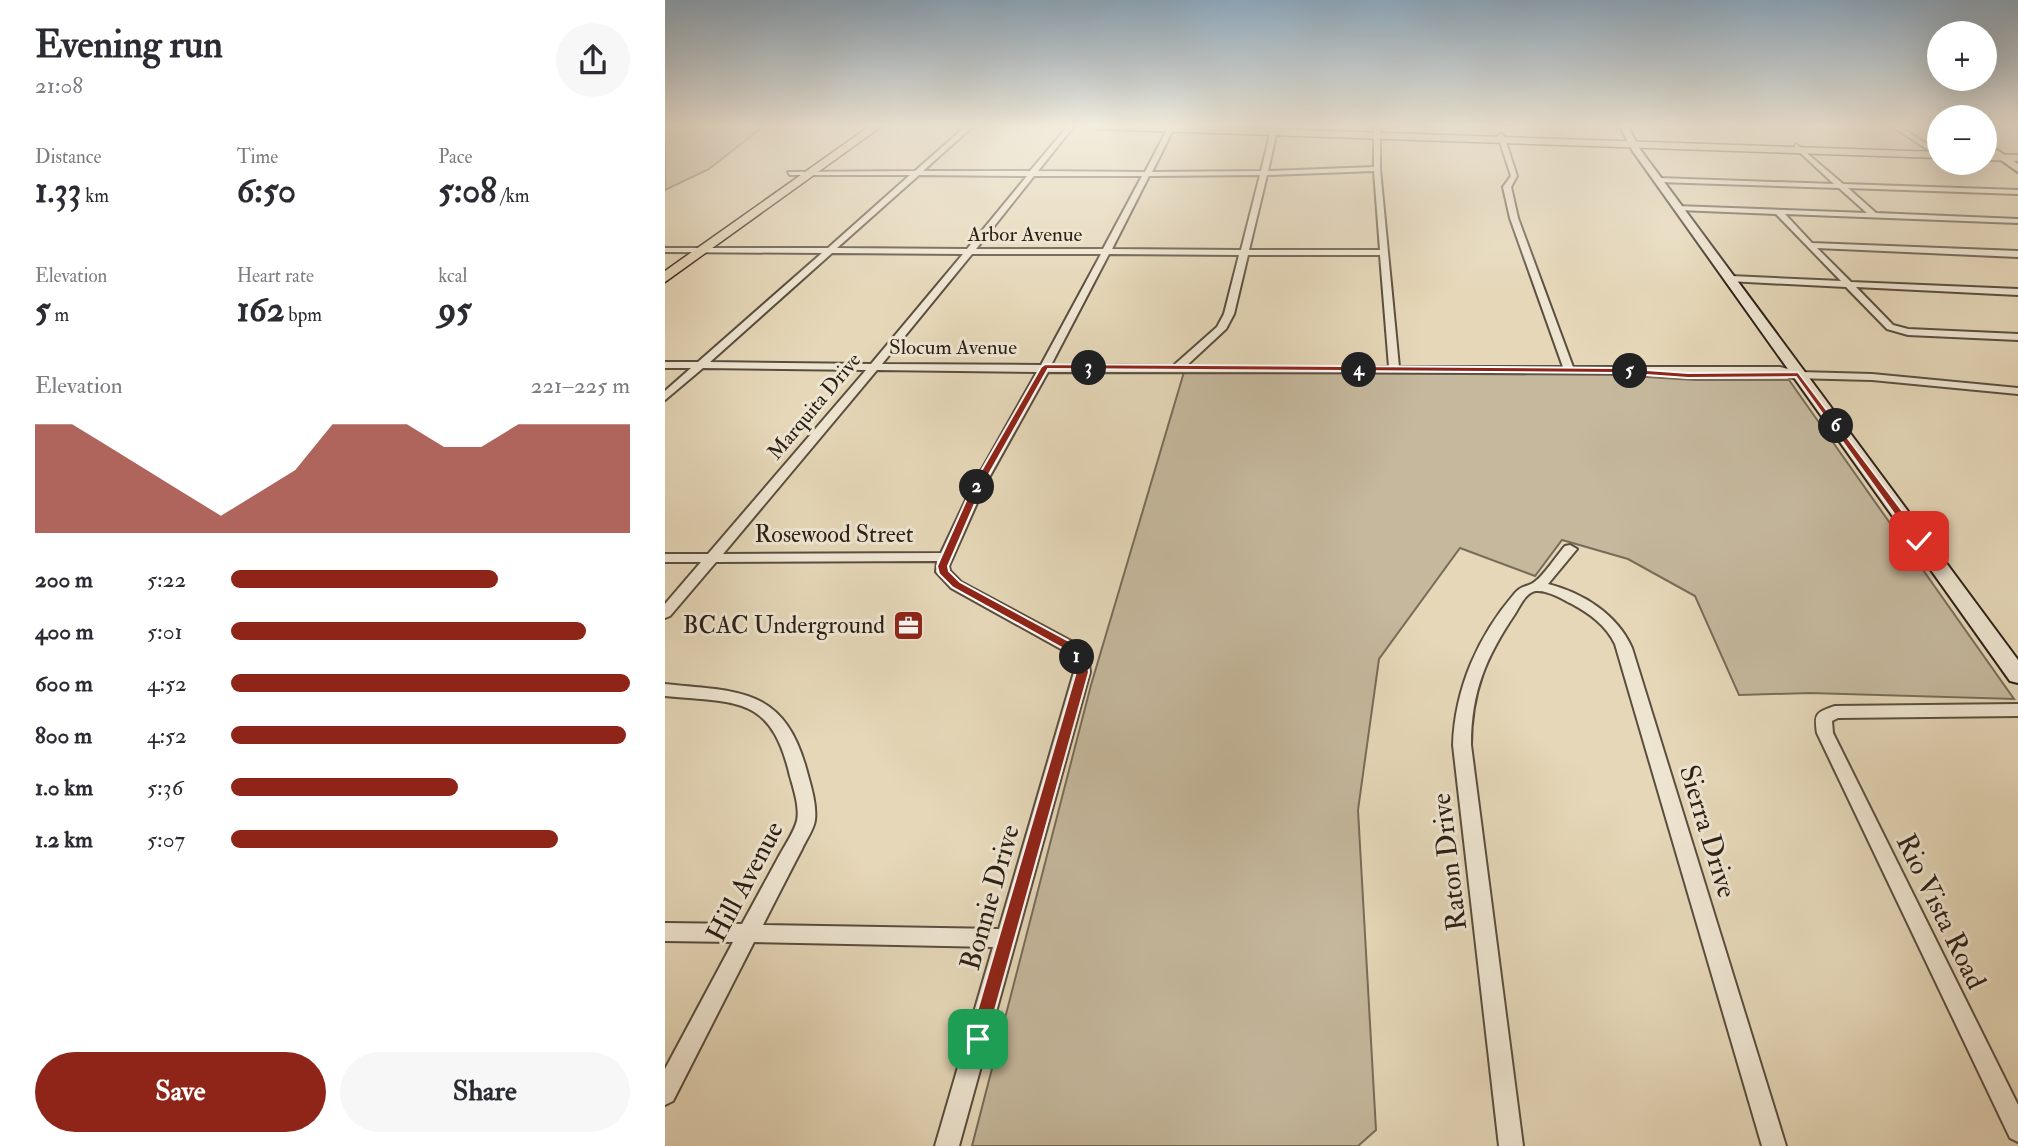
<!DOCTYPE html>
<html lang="en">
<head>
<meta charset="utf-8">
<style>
  :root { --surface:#fff; --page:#f7f7f7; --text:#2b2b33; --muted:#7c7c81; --accent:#8f2418 }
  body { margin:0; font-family:"IM FELL Double Pica",serif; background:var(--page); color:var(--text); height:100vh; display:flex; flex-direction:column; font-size:26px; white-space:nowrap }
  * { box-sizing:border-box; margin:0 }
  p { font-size:23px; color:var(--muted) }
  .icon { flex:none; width:38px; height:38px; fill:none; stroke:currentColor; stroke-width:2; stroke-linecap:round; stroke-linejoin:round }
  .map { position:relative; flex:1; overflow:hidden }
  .side { display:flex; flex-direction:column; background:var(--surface); width:665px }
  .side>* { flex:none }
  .buttons { position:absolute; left:1262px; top:21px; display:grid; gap:14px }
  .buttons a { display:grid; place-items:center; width:70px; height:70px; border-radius:50%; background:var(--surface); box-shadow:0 7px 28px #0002; font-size:35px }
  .pin { position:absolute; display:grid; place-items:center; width:60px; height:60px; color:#fff; margin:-30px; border-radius:14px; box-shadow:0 4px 10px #0006 }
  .km { position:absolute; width:35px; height:35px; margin:-18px; border-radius:50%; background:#222; color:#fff; font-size:19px; line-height:35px; text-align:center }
  .round { display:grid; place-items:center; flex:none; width:74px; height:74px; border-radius:37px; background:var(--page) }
  .headline { display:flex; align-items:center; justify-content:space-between; height:119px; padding:0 35px }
  h1 { font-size:38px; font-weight:800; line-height:52px }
  .metrics { display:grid; grid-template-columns:repeat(3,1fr); gap:10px; height:119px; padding:7px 35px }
  .metrics div { display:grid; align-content:center }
  .metrics b { font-size:35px; font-weight:800 }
  .metrics small { font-size:19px; font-weight:400 }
  .metrics p { font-size:19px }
  .chart { height:196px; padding:14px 35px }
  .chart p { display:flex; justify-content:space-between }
  .chart svg { width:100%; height:126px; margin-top:7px; fill:var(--accent); opacity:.7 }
  .button { display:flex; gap:14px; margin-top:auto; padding:14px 35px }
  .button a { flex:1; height:80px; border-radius:42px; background:var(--accent); color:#fff; font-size:28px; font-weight:800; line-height:80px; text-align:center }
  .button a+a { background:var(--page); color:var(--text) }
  ul { padding:0 35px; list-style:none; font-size:23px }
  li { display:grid; grid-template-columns:112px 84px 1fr; align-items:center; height:52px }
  li i { height:18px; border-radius:9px; background:var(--accent) }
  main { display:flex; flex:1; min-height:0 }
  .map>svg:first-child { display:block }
  .green { fill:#c5b89d; stroke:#786c5a; stroke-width:2 }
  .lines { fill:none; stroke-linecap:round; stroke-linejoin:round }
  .street-casing { stroke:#5a4e3f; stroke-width:4 }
  .secondary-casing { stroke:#2b2017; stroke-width:4 }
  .primary-casing { stroke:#2b2017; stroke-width:3 }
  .street { fill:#eee5d1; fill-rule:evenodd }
  .secondary { fill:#eee5d1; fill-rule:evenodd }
  .primary { fill:#e5d7b8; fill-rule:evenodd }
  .route { fill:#8f2418; stroke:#fff; stroke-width:2 }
  .labels { text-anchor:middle; stroke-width:6; stroke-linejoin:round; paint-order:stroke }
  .far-street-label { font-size:21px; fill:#2b2017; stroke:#eee5d1 }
  .street-label { font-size:24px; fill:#2b2017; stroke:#eee5d1 }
  .poi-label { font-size:24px; fill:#2b2017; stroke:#eee5d1; text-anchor:end }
  .near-street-label { font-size:28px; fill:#2b2017; stroke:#eee5d1 }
</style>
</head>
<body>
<main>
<section class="side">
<div class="headline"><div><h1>Evening run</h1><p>21:08</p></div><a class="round"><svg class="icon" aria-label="share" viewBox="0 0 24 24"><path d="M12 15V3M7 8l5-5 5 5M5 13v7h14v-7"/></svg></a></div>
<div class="metrics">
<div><p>Distance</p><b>1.33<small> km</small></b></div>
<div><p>Time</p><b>6:50</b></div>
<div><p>Pace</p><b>5:08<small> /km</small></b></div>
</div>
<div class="metrics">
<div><p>Elevation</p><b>5<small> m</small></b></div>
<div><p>Heart rate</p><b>162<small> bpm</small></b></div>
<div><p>kcal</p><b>95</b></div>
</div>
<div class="chart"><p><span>Elevation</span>221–225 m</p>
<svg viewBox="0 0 160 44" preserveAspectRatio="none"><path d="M0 44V6L10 6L20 14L30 22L40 30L50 38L60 30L70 22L80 6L90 6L100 6L110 14L120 14L130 6L140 6L150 6L160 6V44z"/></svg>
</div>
<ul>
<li><b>200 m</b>5:22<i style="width:67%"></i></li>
<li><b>400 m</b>5:01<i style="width:89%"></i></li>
<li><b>600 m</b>4:52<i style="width:100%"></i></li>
<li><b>800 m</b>4:52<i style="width:99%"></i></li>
<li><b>1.0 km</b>5:36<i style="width:57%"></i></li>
<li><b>1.2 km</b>5:07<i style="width:82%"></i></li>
</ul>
<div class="button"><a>Save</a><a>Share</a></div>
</section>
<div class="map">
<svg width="1353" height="1146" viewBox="0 0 1353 1146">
  <rect width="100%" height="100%" fill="#e5d7b8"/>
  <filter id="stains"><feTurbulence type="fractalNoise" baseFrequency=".00286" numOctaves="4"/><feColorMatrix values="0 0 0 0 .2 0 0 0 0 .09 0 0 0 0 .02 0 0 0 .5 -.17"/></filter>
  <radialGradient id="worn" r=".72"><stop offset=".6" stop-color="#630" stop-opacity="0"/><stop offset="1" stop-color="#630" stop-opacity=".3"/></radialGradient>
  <g class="green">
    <polygon points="0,126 99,126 44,169 0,190"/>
    <polygon points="519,372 950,375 1030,380 1124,380 1349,699 1145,693 1074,695 1030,596 963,559 897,540 870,576 795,548 714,659 693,810 711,1130 693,1146 307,1146 426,685"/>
  </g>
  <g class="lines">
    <defs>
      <g id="street">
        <path d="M301 126H308L258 171H365L403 126H409L373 171 480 172 504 126H510L487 172 596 171 607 126H613L603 171 709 167V126H715V169L734 367H898L845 218 838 187 846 176 833 136 836 134 839 136 852 176 846 187 853 218 908 367H1115L1135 372 1207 374 1353 388V394L1207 380 1127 378 1115 373 383 372 320 485 284 566 285 571 296 582 406 641 424 663 425 672 294 1146H270L328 947 89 942 8 1101 0 1105V1069L68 942 0 941V923L77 924C89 902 101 880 113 858 119 847 127 835 131 824 136 811 129 790 125 776 106 695 72 703 0 696V684C72 692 118 686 141 768 145 783 152 804 150 820 149 829 141 840 137 849 124 874 111 899 98 925L334 929 409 672 408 664 396 649 286 588 271 572 272 561 51 562 5 616 0 618V604L36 562H0V554H43L201 370 38 368 0 400V391L26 368H0V362H33L157 253 0 252V248H163L245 175H125L123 172 250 171ZM709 171 715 250H584L602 175ZM254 175 362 176 302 249 172 248ZM595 175 576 250 447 249 484 176ZM369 176H477L438 249H311ZM167 253 298 254 206 364 45 362ZM307 254H436L376 365 217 364ZM444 254 574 255 559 314 552 327 508 366 386 365ZM583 255H715L724 367H520L561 329 569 314ZM212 370 372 372 308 485 276 553 58 554Z"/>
        <polygon points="1227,126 1234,126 1274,152 1274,157"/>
        <polygon points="1131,144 1178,184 1353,190 1353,194 1183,188 1211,213 1353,219 1353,223 1120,214 1147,243 1353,251 1353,257 1152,248 1186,282 1353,289 1353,295 1191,287 1228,325 1243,329 1353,334 1353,340 1243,335 1222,329 1181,287 1063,281 1062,279 1066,276 1176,281 1111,214 1014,210 1010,208 1011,206 1202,213 1174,188 994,182 990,180 994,178 1169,184 1129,147"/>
        <path d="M905 545 912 549 883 584C918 593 952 614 967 648L1121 1146H1097L950 644C941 625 925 614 907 604 897 599 883 590 871 591 861 592 855 606 850 614 821 657 806 692 806 745L858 1146H834L788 745C790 688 813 636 850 593 856 586 861 587 868 583 878 577 892 555 900 546Z"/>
        <path d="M1353 704V716L1173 718 1167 721 1168 733 1353 1105V1142L1345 1138 1152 733C1149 714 1151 712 1170 706Z"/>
      </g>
      <g id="secondary">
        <polygon points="955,126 963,126 974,148 1353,660 1353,683 1345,681 967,150"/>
        <polygon points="1332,150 1353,164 1353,172 1329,155 1327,153"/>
      </g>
      <g id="primary">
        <polygon points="205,126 217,126 0,282 0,271"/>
        <polygon points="427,126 521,126 1274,152 1274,158 432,129"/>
        <polygon points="1320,154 1353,155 1353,161 1320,160"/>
      </g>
    </defs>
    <use href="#street" class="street-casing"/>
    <use href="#secondary" class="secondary-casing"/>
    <use href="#primary" class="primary-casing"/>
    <use href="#street" class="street"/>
    <use href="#secondary" class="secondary"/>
    <use href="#primary" class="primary"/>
  </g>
  <linearGradient id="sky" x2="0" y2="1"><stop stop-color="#8da9bf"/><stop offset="0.44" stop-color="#f3eddf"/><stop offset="1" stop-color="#f3eddf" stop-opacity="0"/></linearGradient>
  <rect width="1353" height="286" fill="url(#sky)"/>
  <polygon class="route" points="380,364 954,368 1023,373 1133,372 1260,541 1250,543 1131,377 1023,378 954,373 383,369 318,485 283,566 284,571 295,582 406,642 422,663 424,672 322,1039 319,1045 313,1048 307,1045 304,1039 411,672 410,664 397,648 287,587 274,574 272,566 308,485 376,367"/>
  <defs>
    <symbol id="office-square" viewBox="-11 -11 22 22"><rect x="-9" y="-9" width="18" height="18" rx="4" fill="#8f2418" stroke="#eee5d1"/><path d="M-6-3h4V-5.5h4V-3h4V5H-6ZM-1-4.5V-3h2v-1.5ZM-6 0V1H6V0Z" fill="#fff"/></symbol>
  </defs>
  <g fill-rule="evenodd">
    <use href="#office-square" x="226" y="608" width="35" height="35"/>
  </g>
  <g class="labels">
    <g class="far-street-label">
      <text x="360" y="241">Arbor Avenue</text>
      <text x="288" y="354">Slocum Avenue</text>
      <text transform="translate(149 406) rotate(-50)" y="7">Marquita Drive</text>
    </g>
    <g class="street-label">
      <text x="169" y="542">Rosewood Street</text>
    </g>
    <g class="poi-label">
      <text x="220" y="633">BCAC Underground</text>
    </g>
    <g class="near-street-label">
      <text transform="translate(1044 831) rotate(73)" y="10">Sierra Drive</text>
      <text transform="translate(783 862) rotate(-97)" y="10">Raton Drive</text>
      <text transform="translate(79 881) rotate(-62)" y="10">Hill Avenue</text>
      <text transform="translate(324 897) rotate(-74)" y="10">Bonnie Drive</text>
      <text transform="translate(1277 911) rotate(64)" y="10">Rio Vista Road</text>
    </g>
  </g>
  <rect width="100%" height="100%" filter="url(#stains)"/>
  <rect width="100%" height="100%" fill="url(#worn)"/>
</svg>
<div class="buttons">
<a>+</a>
<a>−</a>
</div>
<div class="pin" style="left:313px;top:1039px;background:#1e9e55"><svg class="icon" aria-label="arrive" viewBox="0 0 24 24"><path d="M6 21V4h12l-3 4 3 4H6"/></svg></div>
<div class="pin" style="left:1254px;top:541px;background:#d93025"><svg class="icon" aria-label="check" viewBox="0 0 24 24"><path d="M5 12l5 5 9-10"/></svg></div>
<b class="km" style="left:412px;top:657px">1</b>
<b class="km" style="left:312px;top:487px">2</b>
<b class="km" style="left:424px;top:368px">3</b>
<b class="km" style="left:694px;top:370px">4</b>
<b class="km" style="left:965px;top:371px">5</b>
<b class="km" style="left:1171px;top:426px">6</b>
</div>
</main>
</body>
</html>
